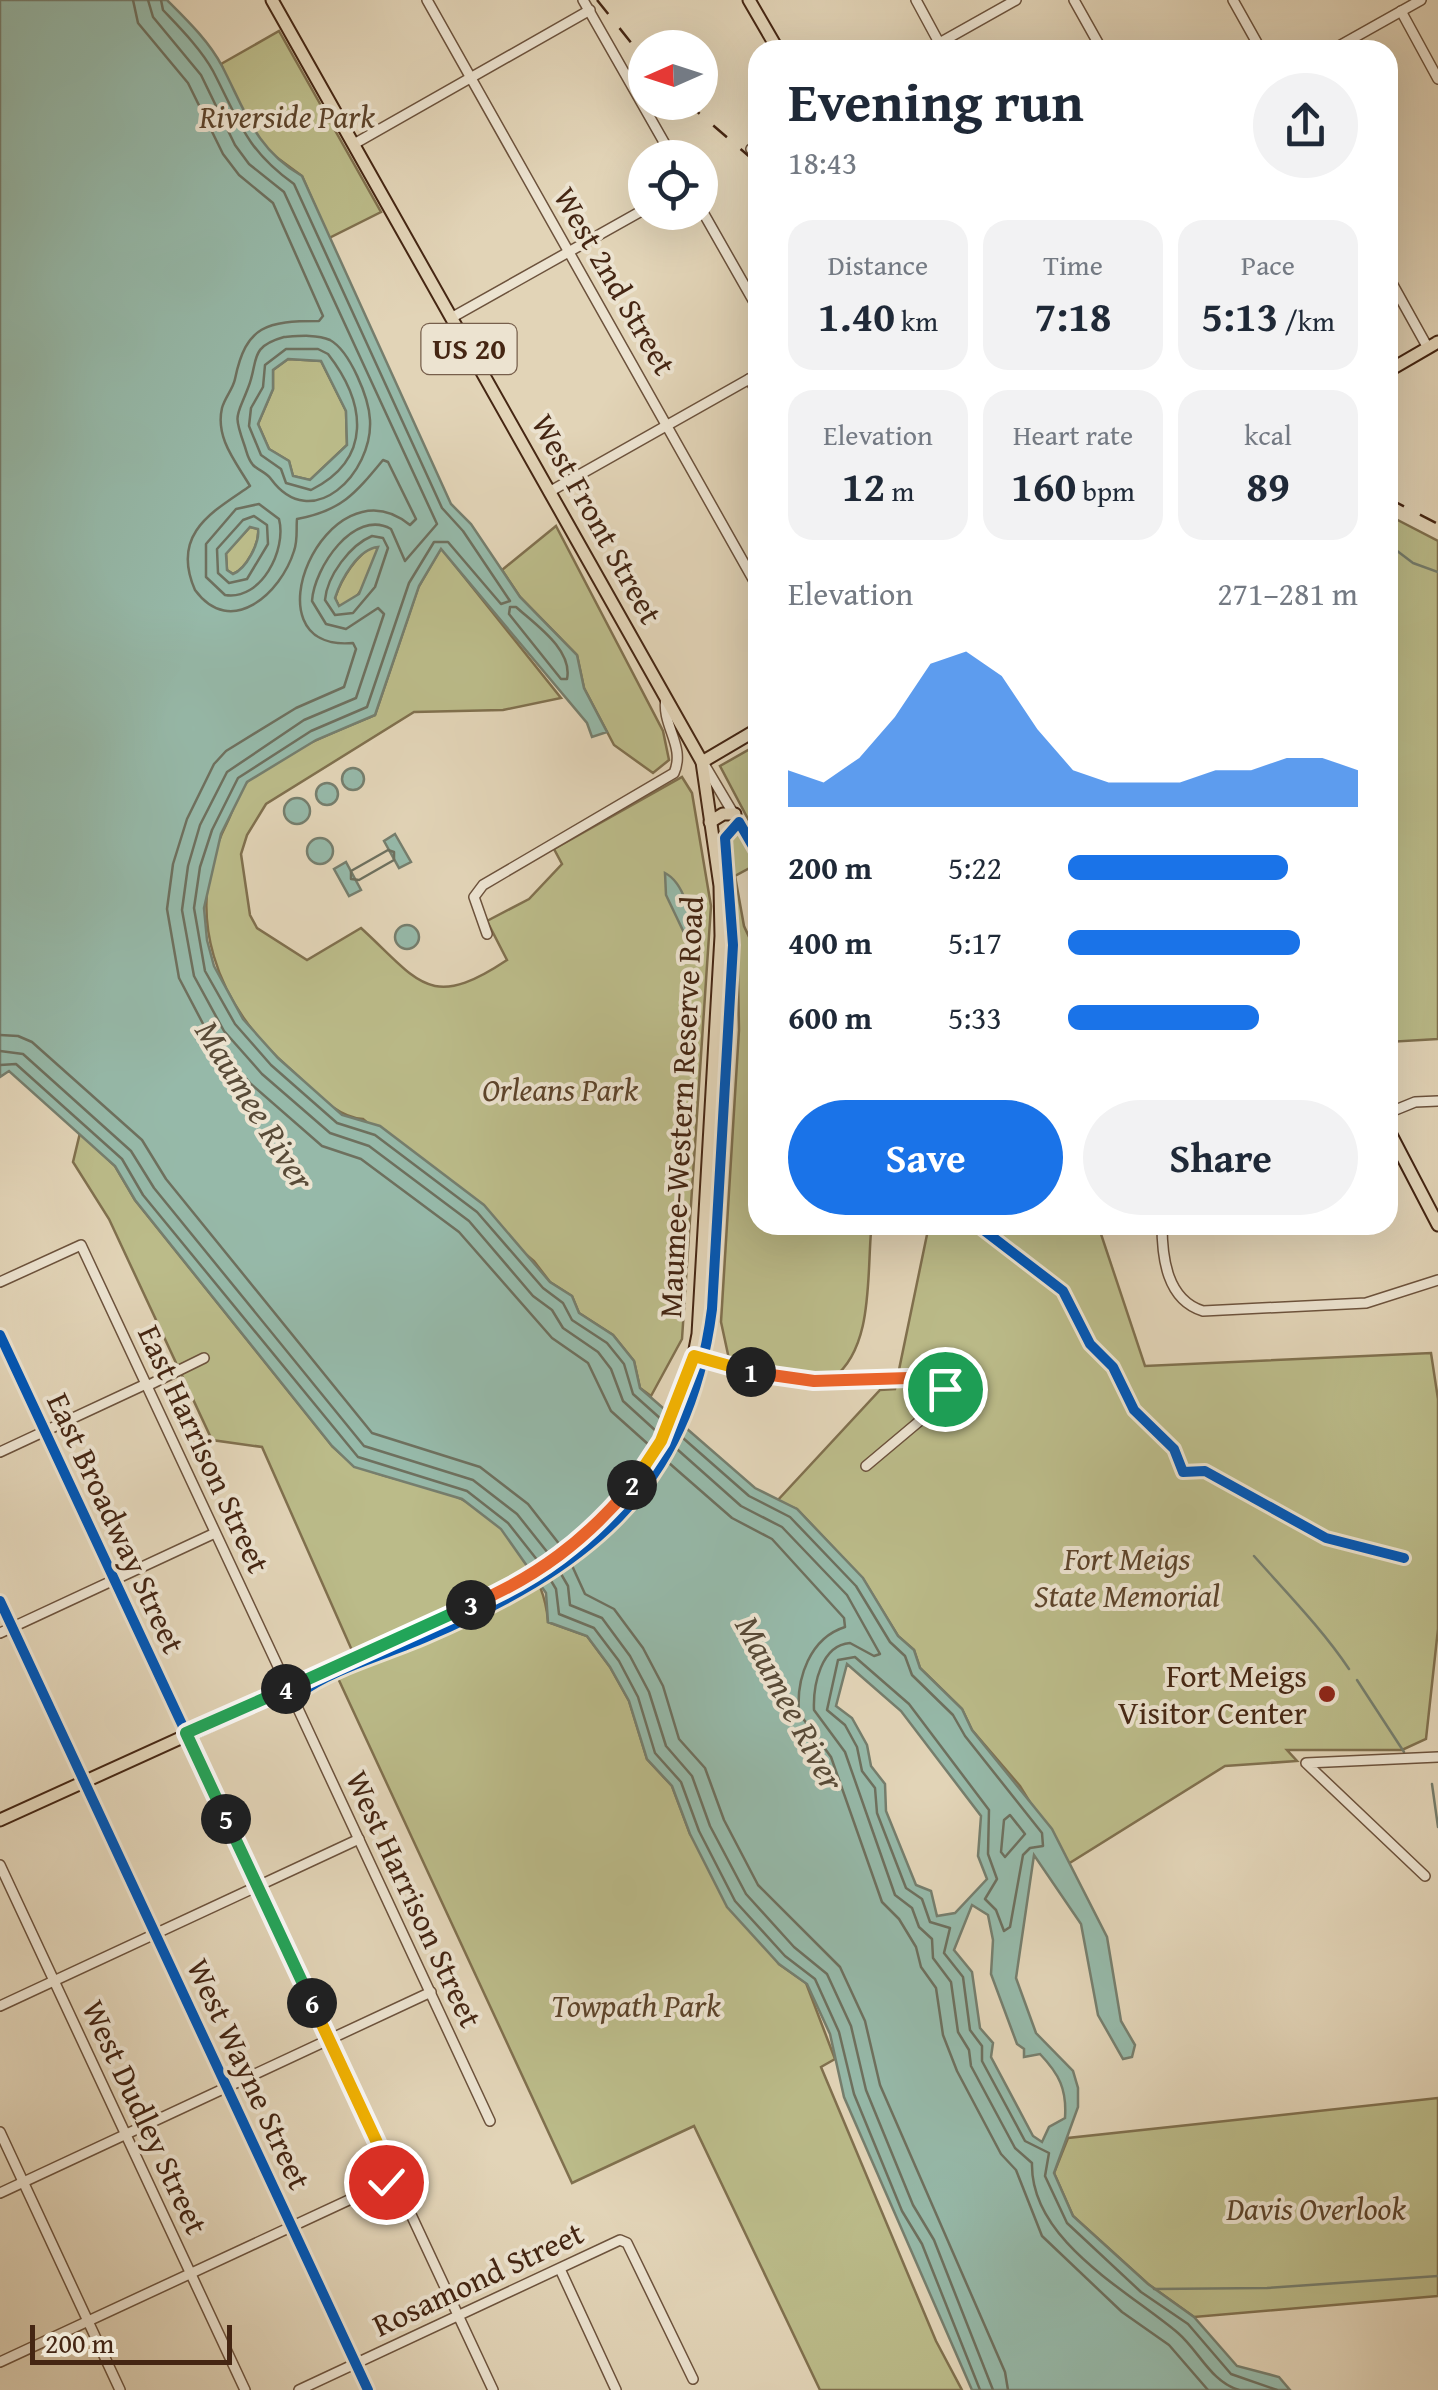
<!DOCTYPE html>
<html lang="en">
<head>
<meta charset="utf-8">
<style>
  :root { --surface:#fff; --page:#f2f2f3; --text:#1f2937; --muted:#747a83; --accent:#1a73e8 }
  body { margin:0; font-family:"Gentium Book Plus",serif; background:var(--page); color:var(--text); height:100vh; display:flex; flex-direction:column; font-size:38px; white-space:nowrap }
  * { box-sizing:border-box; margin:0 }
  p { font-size:32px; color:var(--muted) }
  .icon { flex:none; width:55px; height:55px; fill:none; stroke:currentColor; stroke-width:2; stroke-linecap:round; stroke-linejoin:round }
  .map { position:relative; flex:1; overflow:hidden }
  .panel { position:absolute; left:748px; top:40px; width:650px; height:1195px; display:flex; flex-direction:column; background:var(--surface); border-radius:30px; box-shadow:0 10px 40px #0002 }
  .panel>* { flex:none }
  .needle { width:65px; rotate:267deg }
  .fabs { position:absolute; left:628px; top:30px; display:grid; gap:20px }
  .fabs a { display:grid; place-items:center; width:90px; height:90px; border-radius:50%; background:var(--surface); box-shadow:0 10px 40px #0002; font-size:50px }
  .scale { position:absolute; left:30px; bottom:25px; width:202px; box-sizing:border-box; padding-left:10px; border:5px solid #452613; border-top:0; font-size:28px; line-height:35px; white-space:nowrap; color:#452613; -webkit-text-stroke:8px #ece3d0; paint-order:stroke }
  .pin { position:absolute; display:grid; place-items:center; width:85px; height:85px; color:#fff; margin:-42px; border:5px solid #fff; border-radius:50%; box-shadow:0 2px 10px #0007 }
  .km { position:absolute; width:50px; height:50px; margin:-25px; border-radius:50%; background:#222; color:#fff; font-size:28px; line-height:50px; text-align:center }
  .round { display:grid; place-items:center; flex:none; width:105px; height:105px; border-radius:52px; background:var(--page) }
  .overview { display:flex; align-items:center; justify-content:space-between; height:170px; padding:0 40px }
  h1 { font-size:55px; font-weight:700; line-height:75px }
  .metrics { display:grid; grid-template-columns:repeat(3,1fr); gap:15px; height:170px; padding:10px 40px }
  .metrics div { display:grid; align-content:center; border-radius:25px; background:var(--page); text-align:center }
  .metrics b { font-size:42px; font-weight:700 }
  .metrics small { font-size:28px; font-weight:400 }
  .metrics p { font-size:28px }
  .chart { height:280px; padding:20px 40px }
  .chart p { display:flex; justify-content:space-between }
  .chart svg { width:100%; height:180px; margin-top:10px; fill:var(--accent); opacity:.7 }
  .action { display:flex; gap:20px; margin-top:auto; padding:20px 40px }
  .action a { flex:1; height:115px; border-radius:60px; background:var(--accent); color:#fff; font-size:40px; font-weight:700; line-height:115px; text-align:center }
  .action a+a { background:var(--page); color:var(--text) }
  ul { padding:0 40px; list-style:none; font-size:32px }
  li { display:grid; grid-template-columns:160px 120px 1fr; align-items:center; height:75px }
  li i { height:25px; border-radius:12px; background:var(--accent) }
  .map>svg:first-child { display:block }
  .green { fill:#bbbb89; stroke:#80704e; stroke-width:2.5 }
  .water { fill:#96b9a9; stroke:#767e6d; stroke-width:2.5; fill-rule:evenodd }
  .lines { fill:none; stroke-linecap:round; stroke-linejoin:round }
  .shore { stroke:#6e705e; stroke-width:2.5 }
  .stream { stroke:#767e6d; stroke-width:2.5 }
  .minor-casing { stroke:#6c523c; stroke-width:12 }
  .major-casing { stroke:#452613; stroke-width:15 }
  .minor { stroke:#ece3d0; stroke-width:9 }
  .major { stroke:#e2d4b7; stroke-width:11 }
  .rail { stroke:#452613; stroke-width:2.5; stroke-dasharray:18 18; stroke-linecap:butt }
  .cycleway-casing { stroke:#ece3d0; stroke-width:16 }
  .cycleway { stroke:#0057b8; stroke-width:10 }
  .split-1-casing { stroke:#fff; stroke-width:20 }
  .split-2-casing { stroke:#fff; stroke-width:20 }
  .split-3-casing { stroke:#fff; stroke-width:20 }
  .split-4-casing { stroke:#fff; stroke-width:20 }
  .split-5-casing { stroke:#fff; stroke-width:20 }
  .split-6-casing { stroke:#fff; stroke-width:20 }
  .split-7-casing { stroke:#fff; stroke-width:20 }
  .split-1 { stroke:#f0652b; stroke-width:12 }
  .split-2 { stroke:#f5b400; stroke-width:12 }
  .split-3 { stroke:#f0652b; stroke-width:12 }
  .split-4 { stroke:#22a559; stroke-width:12 }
  .split-5 { stroke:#22a559; stroke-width:12 }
  .split-6 { stroke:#22a559; stroke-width:12 }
  .split-7 { stroke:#f5b400; stroke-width:12 }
  .poi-dot { fill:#8f2418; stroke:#ece3d0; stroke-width:4 }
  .labels { text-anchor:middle; stroke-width:8; stroke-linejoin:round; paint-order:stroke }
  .shield { fill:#ece3d0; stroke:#775f4c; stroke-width:2.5 }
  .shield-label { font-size:30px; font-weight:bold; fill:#452613 }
  .park-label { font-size:32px; font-style:italic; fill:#5d442b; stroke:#ece3d0 }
  .street-label { font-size:32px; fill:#452613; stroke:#ece3d0 }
  .poi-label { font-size:32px; fill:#452613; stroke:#ece3d0; text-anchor:end }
  .water-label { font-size:35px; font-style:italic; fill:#594b38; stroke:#ece3d0 }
</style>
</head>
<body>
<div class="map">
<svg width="1438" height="2390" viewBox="0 0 1438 2390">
  <rect width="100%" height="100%" fill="#e2d4b7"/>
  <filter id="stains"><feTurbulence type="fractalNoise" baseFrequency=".002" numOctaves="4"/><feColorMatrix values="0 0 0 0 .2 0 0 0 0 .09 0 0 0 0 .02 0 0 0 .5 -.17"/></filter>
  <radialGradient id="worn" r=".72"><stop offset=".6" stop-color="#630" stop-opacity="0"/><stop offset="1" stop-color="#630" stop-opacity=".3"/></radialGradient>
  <g class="green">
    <polygon points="279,31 381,212 329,238 302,176 264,148 235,100 221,64"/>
    <polygon points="288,359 321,361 346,411 347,445 310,480 293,476 289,461 269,449 258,424 273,389 273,370"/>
    <polygon points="1388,515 1438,541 1438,1039 1388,1042"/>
    <polygon points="556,526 663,731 669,760 653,773 614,745 584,688 577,655 520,597 502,570"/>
    <path d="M250 527 258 529C260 543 246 569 233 574L227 570 226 553Z"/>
    <path d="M374 546 378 549C370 571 365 600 339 606L335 598C342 578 356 555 374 546Z"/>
    <path d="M441 548 561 698 503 710 414 712 266 804 247 835 241 854 250 915 257 928 307 960 361 928C419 981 429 1012 507 960L487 921 529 899 562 864 554 849 682 777 692 793 711 906 682 1339 651 1396 640 1388 634 1361 613 1335 579 1313 572 1296 550 1282 534 1261 363 1119C334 1117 311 1087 289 1068 217 1005 181 914 227 823 233 811 238 792 247 782 271 756 342 729 375 715L418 588Z"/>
    <polygon points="757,745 757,836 720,766"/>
    <path d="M736 826 757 864 735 876 744 926 757 954 758 1225H868L871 1232C867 1278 873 1348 833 1378L780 1373 729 1359 721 1322 739 1030 737 924 728 837Z"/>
    <path d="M80 1133 115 1166 135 1200 332 1446C372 1485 414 1476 461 1499 505 1520 545 1574 548 1622L587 1636 610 1667 629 1701 647 1759 672 1786 690 1834 779 1964 806 1983 835 2059 821 2067 936 2341 962 2390H820L694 2126 572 2183 337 1676 358 1664 262 1447 212 1440 109 1219 73 1162Z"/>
    <polygon points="929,1225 1098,1225 1145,1366 1431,1353 1438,1399 1438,1629 1426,1739 1402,1750 1287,1750 1297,1761 1225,1766 1068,1864 1020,1786 972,1730 962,1709 920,1668 914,1650 898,1636 863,1579 797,1509 777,1501 880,1390 895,1389"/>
    <polygon points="1438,2098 1438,2296 1194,2317 1148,2284 1073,2216 1054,2173 1068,2138"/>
  </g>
  <g class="water">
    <path d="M0 0H167C186 19 209 41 222 66 245 110 255 149 302 176L451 504 471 524 520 597 577 655 584 688 607 732 592 737 587 723 441 549 419 586 375 715 316 740 247 782 221 834 204 908 207 940 214 966 243 1019 278 1058 342 1115 380 1126 484 1205 550 1282 572 1296 579 1313 613 1335 634 1361 640 1388 755 1488 797 1509 863 1578 898 1636 914 1650 920 1668 962 1709 972 1730 1052 1829 1107 1937 1121 2021 1135 2045 1132 2057 1123 2059 1098 2015 1081 1924 1034 1855 1016 1978 1036 2033 1073 2071 1078 2088V2107L1054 2173 1073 2216 1148 2284 1194 2317 1237 2366 1279 2377 1290 2390H972L844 2097 830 2034 807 1984 779 1964 727 1907 690 1834 672 1786 647 1759 629 1701 610 1667 587 1636 548 1622 546 1593 501 1529 462 1499 354 1467 332 1446 135 1200 115 1166 9 1071 0 1077ZM288 359 321 361 346 411 347 445 310 480 293 476 289 461 269 449 258 424 273 389V370ZM250 527 258 529C260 543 246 569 233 574L227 570 226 554ZM378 547 359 594 339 606 335 598C341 579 358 549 378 547ZM847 1664 901 1711 981 1816 978 1856 987 1879 955 1913 937 1916 931 1891 916 1885 886 1811 885 1784 871 1766 867 1745 852 1718 836 1706ZM972 1905 988 1915 993 1940 991 1974 1017 2044 1024 2049V2057L1040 2054C1059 2074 1067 2089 1065 2118L1049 2127 1042 2142 1033 2136 991 2057 993 2043 980 2028 972 1972 954 1950Z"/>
    <circle cx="353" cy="779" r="11"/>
    <circle cx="327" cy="794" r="11"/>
    <circle cx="297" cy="811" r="13"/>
    <polygon points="395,834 411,862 399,868 384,841"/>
    <circle cx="320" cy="851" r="13"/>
    <polygon points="346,862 361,890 349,896 334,869"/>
    <path d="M665 873C683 882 694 918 691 938L686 937 666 895Z"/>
    <circle cx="407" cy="937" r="12"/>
  </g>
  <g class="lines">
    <g class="shore">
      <path d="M133 0 138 23 188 83 223 154 239 175 273 203 323 316 319 321C267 321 246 325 235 379 233 389 225 397 222 408 215 438 236 462 250 486 214 511 170 533 195 590 231 639 281 593 294 551 298 540 296 529 297 519 341 511 355 494 383 460L388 462 416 519 410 525C327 457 242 653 353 643L356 649 344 687 296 708 226 751 214 764 187 819 173 864 167 909 179 978 211 1039 251 1084 322 1146 361 1159 459 1232 552 1338 588 1363 611 1411 649 1445"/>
      <path d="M148 0 153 17 201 75 235 145 249 164 284 192 437 524 405 561 391 529C354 508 314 568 312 601L326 624 346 629 378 608 384 614 356 698 304 720 227 772 200 825 188 866 182 910 194 976 224 1031 262 1074 330 1133 369 1146 469 1221 533 1296 552 1310 563 1328 598 1352 611 1369 623 1401 656 1431"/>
      <path d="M161 0 163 10C180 28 201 49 213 71 239 121 246 150 294 184L442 508 463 531 510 601 501 604 448 542H434L409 583 367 707 311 731 238 778 212 830 200 867 194 908 205 971 235 1024 271 1065 337 1123 375 1135 477 1212 543 1288 563 1303 572 1320 607 1343 624 1364 633 1394 662 1420"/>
      <path d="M284 337C298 336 317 334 330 340 350 351 369 398 370 420 373 473 312 535 271 479 267 473 258 470 253 465 247 458 247 452 244 444 233 413 237 417 248 388 259 361 248 347 284 337Z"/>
      <path d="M286 349H318L328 354C366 403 373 459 311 490L286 483 281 469 261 455 249 426 251 408 263 387 265 365Z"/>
      <path d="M259 504 279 519C287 550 261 601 225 595L206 577V544L236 509Z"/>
      <polygon points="254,516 267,525 268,544 247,579 229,583 218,573 217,549 243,520"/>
      <path d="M372 536 383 538 388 548 375 587 353 613 335 615 325 600C327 576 350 545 372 536Z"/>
      <path d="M510 607H516C536 625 573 650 567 679H561L509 614Z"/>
      <polygon points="388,850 394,852 394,860 359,880 351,879 351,871"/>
      <polyline points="0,1035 18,1036 32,1042 142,1140 166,1179 372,1433 480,1467 528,1504 560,1545"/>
      <polyline points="0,1051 23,1054 131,1151 154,1188 364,1446 473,1480 517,1514 548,1553"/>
      <polyline points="0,1065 16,1064 122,1159 143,1195 358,1457 467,1491 508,1523 538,1561"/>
      <polyline points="675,1431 749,1496 790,1517 856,1586 890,1642 905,1656 912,1675 953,1715 965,1736 1042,1833 1043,1846 1030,1848 1023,1855 1010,1927 1004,1931 996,1910 985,1899 997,1879 988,1854 989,1810 909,1704 855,1657 838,1660 827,1710 845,1725 857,1747 862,1771 875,1788 877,1813 906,1888 922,1899 930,1922 950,1928 944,1953 963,1977 970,2030 982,2046 982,2061 1025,2141 1049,2153 1045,2176 1067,2223 1141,2292 1188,2324 1231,2374 1277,2390"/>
      <path d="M669 1442 741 1506 782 1527 847 1595 880 1654 874 1656 850 1643C821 1645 813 1685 814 1710L845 1752 895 1895 912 1908 919 1927 932 1939 933 1958 951 1982 958 2032 969 2050 971 2066 1015 2148 1032 2163C1030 2240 1127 2290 1178 2333 1199 2351 1211 2382 1239 2390"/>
      <path d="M661 1456 732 1518 772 1539 844 1618 845 1627C810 1638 796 1678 799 1713L831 1757 882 1902 899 1919 916 1947 921 1967 936 1988 943 2035 957 2071 1001 2154 1016 2170 1042 2236 1122 2312 1169 2345 1208 2390"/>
      <polyline points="569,1559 585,1594 614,1609 643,1648 663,1686 679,1739 705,1768 724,1820 758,1885 840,1967 865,2021 880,2085 1005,2372 1008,2390"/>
      <polyline points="557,1567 568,1586 570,1605 602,1618 630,1656 649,1692 666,1746 692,1776 710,1826 746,1894 794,1947 827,1974 851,2026 866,2090 913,2205 934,2240 993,2390"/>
      <polyline points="547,1574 556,1589 559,1614 594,1628 619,1661 638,1697 655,1753 681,1782 699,1831 735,1901 785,1956 815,1979 839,2032 854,2094 902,2211 922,2244 980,2390"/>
      <polygon points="1010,1815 1025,1834 1005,1857 1001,1852 1004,1820"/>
    </g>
    <g class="stream">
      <polyline points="1388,544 1413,563 1438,572"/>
      <path d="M1254 1556C1286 1592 1323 1630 1349 1669"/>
      <polyline points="1357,1680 1404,1752"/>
      <polyline points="1432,1784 1438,1827"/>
      <polyline points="1154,2289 1267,2288 1438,2276"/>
    </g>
    <defs>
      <g id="minor">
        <polyline points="427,0 758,588"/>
        <polyline points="583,0 673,158"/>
        <polyline points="916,0 943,50"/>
        <polyline points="1074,0 1102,50"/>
        <polyline points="1233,0 1261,50"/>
        <polyline points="1401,11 1438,79"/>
        <polyline points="927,50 1016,0"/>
        <polyline points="1332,50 1421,0"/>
        <polyline points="354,144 590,10"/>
        <polyline points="751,149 758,145"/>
        <polyline points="700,207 758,309"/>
        <polyline points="1388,276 1428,348"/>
        <polyline points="451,318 645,209"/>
        <polyline points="749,379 758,393"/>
        <polyline points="549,492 758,374"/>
        <polyline points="704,764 758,855"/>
        <path d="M487 934 474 897 483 885 674 773C686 746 661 725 666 698"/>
        <polyline points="1388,1113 1415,1102 1438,1101"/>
        <path d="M1162 1225C1162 1258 1167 1300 1203 1311L1366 1303 1438 1280"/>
        <polyline points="0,1282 81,1245 282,1675"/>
        <polyline points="0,1335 493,2390"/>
        <polyline points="694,1357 793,1380 940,1377 945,1384 941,1403 866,1466"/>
        <polyline points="147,1386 204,1358"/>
        <polyline points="0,1452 146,1384"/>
        <polyline points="0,1601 368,2390"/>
        <polyline points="0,1633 215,1533"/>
        <polyline points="293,1698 490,2121"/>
        <polyline points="0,1865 245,2390"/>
        <polyline points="1425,1876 1306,1763 1438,1757"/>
        <polyline points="0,2006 359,1839"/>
        <polyline points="0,2132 120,2390"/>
        <polyline points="0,2193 431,1992"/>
        <polyline points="560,2269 616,2390"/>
        <polyline points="0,2362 394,2179"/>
        <polyline points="299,2390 620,2240 627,2243 693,2379"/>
      </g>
      <g id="major">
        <polyline points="749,0 778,50"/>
        <polyline points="1388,371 1438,342"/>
        <polyline points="702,762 758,729"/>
        <polyline points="710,822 723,814 735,814"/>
        <polyline points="1388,1129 1438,1225"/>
        <path d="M0 1820 489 1598C596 1548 679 1453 698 1334L721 936 720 886 702 762 272 0"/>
      </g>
    </defs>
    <use href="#minor" class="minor-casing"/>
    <use href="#major" class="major-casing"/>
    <use href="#minor" class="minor"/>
    <use href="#major" class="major"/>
    <g class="rail">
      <polyline points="597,0 645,60"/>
      <polyline points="686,102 758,164"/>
      <polyline points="1388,498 1438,524"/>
    </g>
    <defs>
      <g id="cycleway">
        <polyline points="977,1225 1063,1291 1090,1344 1113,1367 1134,1410 1174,1449 1183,1472 1205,1471 1326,1538 1404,1558"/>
        <polyline points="0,1335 186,1733 288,1687"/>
        <polyline points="0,1601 368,2390"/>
        <path d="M299 1694C329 1670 387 1654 424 1638 584 1569 688 1494 712 1309L733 945 725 838 739 822 758 855"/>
      </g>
    </defs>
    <use href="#cycleway" class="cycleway-casing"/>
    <use href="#cycleway" class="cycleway"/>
  </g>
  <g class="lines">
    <defs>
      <polyline id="split-1" points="751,1372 814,1381 940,1377 945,1389"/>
      <polyline id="split-2" points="632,1485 661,1441 694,1356 751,1372"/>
      <path id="split-3" d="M471 1605C537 1577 586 1540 632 1485"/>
      <polyline id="split-4" points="286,1689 471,1605"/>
      <polyline id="split-5" points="226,1819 186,1733 286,1689"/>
      <polyline id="split-6" points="226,1819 312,2003"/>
      <polyline id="split-7" points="312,2003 394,2179 386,2182"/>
    </defs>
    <use href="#split-1" class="split-1-casing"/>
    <use href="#split-2" class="split-2-casing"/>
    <use href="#split-3" class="split-3-casing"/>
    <use href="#split-4" class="split-4-casing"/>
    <use href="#split-5" class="split-5-casing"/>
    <use href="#split-6" class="split-6-casing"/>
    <use href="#split-7" class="split-7-casing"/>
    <use href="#split-1" class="split-1"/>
    <use href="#split-2" class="split-2"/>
    <use href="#split-3" class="split-3"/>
    <use href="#split-4" class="split-4"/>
    <use href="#split-5" class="split-5"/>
    <use href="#split-6" class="split-6"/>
    <use href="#split-7" class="split-7"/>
  </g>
  <circle class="poi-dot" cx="1327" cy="1694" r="10"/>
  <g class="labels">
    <rect class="shield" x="421.5" y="324" width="95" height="50" rx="8"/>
    <g class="shield-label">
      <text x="469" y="359">US 20</text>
    </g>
    <g class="park-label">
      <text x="287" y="128">Riverside Park</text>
      <text x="560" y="1101">Orleans Park</text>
      <text x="1127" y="1570">Fort Meigs<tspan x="1127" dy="37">State Memorial</tspan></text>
      <text x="636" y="2017">Towpath Park</text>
      <text x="1316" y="2220">Davis Overlook</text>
    </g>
    <g class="street-label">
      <text transform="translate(615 281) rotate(60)" y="11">West 2nd Street</text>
      <text transform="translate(597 519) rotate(61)" y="11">West Front Street</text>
      <text transform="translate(681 1107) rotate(-87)" y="11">Maumee-Western Reserve Road</text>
      <text transform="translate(204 1449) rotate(65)" y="11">East Harrison Street</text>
      <text transform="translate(116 1523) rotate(65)" y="11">East Broadway Street</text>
      <text transform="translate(414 1899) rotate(65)" y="11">West Harrison Street</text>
      <text transform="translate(249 2074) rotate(65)" y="11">West Wayne Street</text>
      <text transform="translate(145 2117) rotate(65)" y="11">West Dudley Street</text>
      <text transform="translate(478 2279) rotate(-25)" y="11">Rosamond Street</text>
    </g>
    <g class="poi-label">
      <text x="1307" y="1687">Fort Meigs<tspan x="1307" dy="37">Visitor Center</tspan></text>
    </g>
    <g class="water-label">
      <text transform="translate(255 1105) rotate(58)" y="12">Maumee River</text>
      <text transform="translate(790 1703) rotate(62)" y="12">Maumee River</text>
    </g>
  </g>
  <rect width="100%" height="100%" filter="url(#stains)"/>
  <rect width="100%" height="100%" fill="url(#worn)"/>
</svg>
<div class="fabs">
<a><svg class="needle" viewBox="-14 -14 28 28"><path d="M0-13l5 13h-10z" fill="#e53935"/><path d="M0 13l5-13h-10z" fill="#747a83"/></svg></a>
<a><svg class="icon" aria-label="locate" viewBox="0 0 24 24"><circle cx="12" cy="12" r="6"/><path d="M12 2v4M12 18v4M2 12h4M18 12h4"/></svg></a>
</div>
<div class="scale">200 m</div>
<div class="pin" style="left:945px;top:1389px;background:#1e9e55"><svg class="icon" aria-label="arrive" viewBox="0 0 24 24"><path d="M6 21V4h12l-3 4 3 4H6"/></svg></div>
<div class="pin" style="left:386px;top:2182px;background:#d93025"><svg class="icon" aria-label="check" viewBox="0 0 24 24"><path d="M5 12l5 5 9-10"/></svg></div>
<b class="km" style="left:751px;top:1372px">1</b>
<b class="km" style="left:632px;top:1485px">2</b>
<b class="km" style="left:471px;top:1605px">3</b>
<b class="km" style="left:286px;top:1689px">4</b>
<b class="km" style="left:226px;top:1819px">5</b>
<b class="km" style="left:312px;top:2003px">6</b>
<section class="panel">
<div class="overview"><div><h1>Evening run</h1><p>18:43</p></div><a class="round"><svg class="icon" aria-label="share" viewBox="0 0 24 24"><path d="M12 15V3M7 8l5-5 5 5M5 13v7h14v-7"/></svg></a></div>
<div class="metrics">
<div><p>Distance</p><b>1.40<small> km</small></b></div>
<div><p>Time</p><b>7:18</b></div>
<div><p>Pace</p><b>5:13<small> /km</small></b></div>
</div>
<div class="metrics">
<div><p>Elevation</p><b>12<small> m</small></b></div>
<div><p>Heart rate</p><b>160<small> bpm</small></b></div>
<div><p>kcal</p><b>89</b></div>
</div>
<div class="chart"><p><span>Elevation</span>271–281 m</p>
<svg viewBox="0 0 160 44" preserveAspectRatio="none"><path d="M0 44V35L10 38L20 32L30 22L40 9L50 6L60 12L70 25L80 35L90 38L100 38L110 38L120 35L130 35L140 32L150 32L160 35V44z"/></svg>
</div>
<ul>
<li><b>200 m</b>5:22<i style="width:76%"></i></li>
<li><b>400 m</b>5:17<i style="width:80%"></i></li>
<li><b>600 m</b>5:33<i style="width:66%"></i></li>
</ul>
<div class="action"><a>Save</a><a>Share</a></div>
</section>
</div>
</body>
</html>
